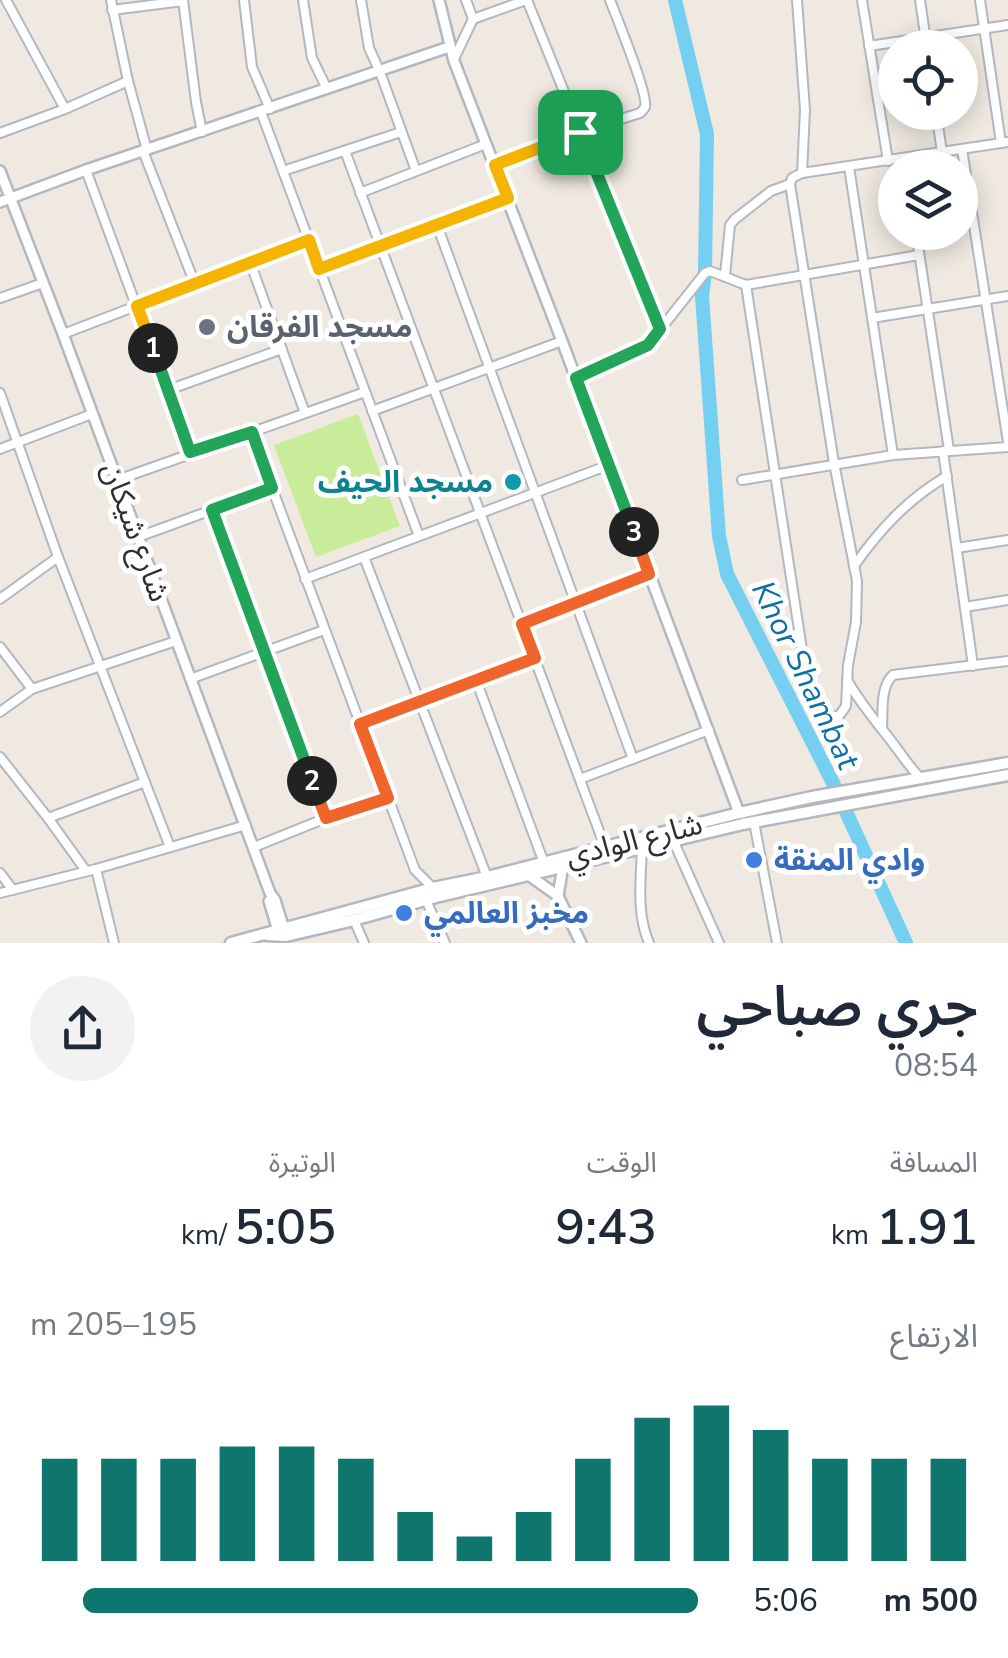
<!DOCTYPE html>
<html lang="ar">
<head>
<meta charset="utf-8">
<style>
  :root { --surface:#fff; --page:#f2f2f3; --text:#1f2937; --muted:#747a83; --accent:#0f766e }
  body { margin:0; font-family:"Nunito Sans","Noto Sans Arabic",sans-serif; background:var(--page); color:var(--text); direction:rtl; height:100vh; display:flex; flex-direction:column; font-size:38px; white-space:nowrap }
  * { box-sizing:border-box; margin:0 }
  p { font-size:32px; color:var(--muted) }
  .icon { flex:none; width:55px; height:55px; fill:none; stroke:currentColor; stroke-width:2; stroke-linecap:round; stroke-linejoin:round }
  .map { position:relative; height:943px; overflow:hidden; direction:ltr }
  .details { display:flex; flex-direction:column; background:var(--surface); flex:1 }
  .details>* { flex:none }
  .fabs { position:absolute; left:878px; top:30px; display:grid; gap:20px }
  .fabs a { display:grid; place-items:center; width:100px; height:100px; border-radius:50%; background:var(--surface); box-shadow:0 5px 25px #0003; font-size:50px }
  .pin { position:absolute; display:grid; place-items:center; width:85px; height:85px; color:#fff; margin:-42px; border-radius:20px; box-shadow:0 5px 15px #0006 }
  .km { position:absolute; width:50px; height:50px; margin:-25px; border-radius:50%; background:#222; color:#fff; font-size:28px; line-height:50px; text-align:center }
  .round { display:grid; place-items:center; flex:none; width:105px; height:105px; border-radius:52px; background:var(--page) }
  .summary { display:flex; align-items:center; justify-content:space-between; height:170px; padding:0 30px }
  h1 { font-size:55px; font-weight:600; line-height:75px }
  .stats { display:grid; grid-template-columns:repeat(3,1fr); gap:15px; height:170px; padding:10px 30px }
  .stats div { display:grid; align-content:center }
  .stats b { font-size:50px; font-weight:600 }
  .stats small { font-size:28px; font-weight:400 }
  .stats p { font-size:28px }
  .chart { height:280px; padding:20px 30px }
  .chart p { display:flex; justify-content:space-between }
  .chart svg { width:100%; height:180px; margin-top:10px; stroke:var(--accent); stroke-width:6 }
  ul { padding:0 30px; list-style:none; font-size:32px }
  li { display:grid; grid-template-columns:160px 120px 1fr; align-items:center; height:75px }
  li i { height:25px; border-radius:12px; background:var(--accent) }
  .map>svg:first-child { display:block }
  .pitch { fill:#c9ec9a }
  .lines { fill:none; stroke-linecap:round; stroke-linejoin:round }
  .river { stroke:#75cff0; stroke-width:14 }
  .minor-casing { stroke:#b4b7c1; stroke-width:12 }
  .tertiary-casing { stroke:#b4b7c1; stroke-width:14 }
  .secondary-casing { stroke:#b4b7c1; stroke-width:15 }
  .minor { stroke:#fff; stroke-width:8 }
  .tertiary { stroke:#fff; stroke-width:9 }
  .secondary { stroke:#fff; stroke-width:10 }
  .split-1-casing { stroke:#fff; stroke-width:20 }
  .split-2-casing { stroke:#fff; stroke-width:20 }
  .split-3-casing { stroke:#fff; stroke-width:20 }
  .split-4-casing { stroke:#fff; stroke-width:20 }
  .split-1 { stroke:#f5b400; stroke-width:12 }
  .split-2 { stroke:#22a559; stroke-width:12 }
  .split-3 { stroke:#f0652b; stroke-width:12 }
  .split-4 { stroke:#22a559; stroke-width:12 }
  .worship-dot { fill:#6b7280; stroke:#fff; stroke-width:4 }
  .culture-dot { fill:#0f9aa8; stroke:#fff; stroke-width:4 }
  .shop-dot { fill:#3f7fe0; stroke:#fff; stroke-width:4 }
  .labels { text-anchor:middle; stroke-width:10; stroke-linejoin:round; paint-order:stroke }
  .worship-label { font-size:30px; font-weight:bold; fill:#5b616d; stroke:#fff; text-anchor:start }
  .culture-label { font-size:30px; font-weight:bold; fill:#0d838f; stroke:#fff; text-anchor:end }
  .street-label { font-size:30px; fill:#2e2e2e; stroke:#fff }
  .shop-label { font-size:30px; font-weight:bold; fill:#366cbe; stroke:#fff; text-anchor:start }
  .water-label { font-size:32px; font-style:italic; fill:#0d6fa3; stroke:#fff }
</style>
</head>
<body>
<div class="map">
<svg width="1008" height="943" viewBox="0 0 1008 943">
  <rect width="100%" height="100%" fill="#efe9e1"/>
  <polygon class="pitch" points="358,414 400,526 316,557 274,445"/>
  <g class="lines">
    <polyline class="river" points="675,0 707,134 705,273 702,296 719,536 727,574 832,781 906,943"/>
    <defs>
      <g id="minor">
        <polyline points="6,0 65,109"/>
        <polyline points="111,0 128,81 147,150"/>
        <polyline points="183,0 196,102 202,132"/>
        <polyline points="244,0 252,67 270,109"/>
        <polyline points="303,0 312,58 327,89"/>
        <polyline points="361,0 369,48 380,72 416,171"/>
        <polyline points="466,0 473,19"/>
        <polyline points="527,0 660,329"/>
        <polyline points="797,0 805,110 802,173"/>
        <polyline points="862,0 888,161"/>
        <polyline points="920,0 927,48"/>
        <polyline points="980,0 1001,143"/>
        <polyline points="112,10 183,1"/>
        <polyline points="869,46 1008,25"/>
        <polyline points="454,59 473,19 526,0"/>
        <polyline points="261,112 419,536"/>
        <polyline points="936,112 942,152"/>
        <polyline points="0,133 65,109 128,81"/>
        <polyline points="962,149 1008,442"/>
        <polyline points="143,151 195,284"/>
        <polyline points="345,151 605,847"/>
        <path d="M495 165 580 132 640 113C642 111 644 109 645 107 649 96 616 16 610 0"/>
        <polyline points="849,167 893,455"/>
        <polyline points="86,170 190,452"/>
        <polyline points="283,171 401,132"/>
        <polyline points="360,193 486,144"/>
        <polyline points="437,225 633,759"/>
        <polyline points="916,232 949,450"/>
        <polyline points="250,262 305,413"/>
        <polyline points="319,269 508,198"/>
        <polyline points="725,275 730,225 735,219 771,191 790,184"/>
        <polyline points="746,285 807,682 818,713 829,717 839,716 846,706 848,665 856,622 857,581 834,463 790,184 792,178 802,173 1008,142"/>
        <polyline points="0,298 43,283"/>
        <polyline points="872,318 1008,296"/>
        <polyline points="63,334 309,240"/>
        <polyline points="576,378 648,345 705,273 710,271 746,285 919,255"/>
        <polyline points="168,390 282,349"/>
        <polyline points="0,393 58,557 170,847"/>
        <polyline points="372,411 562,341"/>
        <polyline points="251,432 415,870 433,888"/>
        <polyline points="0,449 92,414"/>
        <polyline points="943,451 973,666"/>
        <polyline points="117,480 365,392"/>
        <polyline points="742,480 893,455 1008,447"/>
        <polyline points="212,510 326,818"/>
        <polyline points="138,537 272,488"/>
        <polyline points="957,548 1008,540"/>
        <polyline points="364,557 487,877"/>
        <path d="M854 566C880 529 908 499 947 476"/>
        <polyline points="305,579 609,465"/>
        <polyline points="0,599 58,557"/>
        <polyline points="965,607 1008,600"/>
        <polyline points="522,624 649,573"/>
        <polyline points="0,647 32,689"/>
        <polyline points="190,679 324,630"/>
        <polyline points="476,680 544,863"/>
        <path d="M847 680C857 698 868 711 880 727 895 744 905 762 921 779"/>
        <polyline points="0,712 32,689 176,641"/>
        <polyline points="360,724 535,658"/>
        <path d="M882 728C883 711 880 687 893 675L1008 661"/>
        <polyline points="0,757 48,818 86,871"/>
        <polyline points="580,779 709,730"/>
        <polyline points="48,818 145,782"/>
        <polyline points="754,822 777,943"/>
        <polyline points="673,840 719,943"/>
        <polyline points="254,847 326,818 388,798"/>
        <path d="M642 847C641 879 636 913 649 943"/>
        <polyline points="96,869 114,943"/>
        <polyline points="0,873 13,890"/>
        <polyline points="0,893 96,869 246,825"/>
        <polyline points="426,900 445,943"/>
        <polyline points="354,920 364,943"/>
      </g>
      <g id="tertiary">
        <polyline points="439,0 454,61 562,341 739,813"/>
        <polyline points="0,171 63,334 270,893 275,900 285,932"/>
        <polyline points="0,202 86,170 449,47"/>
        <polyline points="530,876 558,896 581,943"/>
        <polyline points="558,896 563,866"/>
        <polyline points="269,901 279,934"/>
      </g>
      <g id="secondary">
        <polyline points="267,935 286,936 350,921 436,897 743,824 1008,775"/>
        <polyline points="231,943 433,888 487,877 739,813 812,797 1008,763"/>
      </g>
    </defs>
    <use href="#minor" class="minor-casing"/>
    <use href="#tertiary" class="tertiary-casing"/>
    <use href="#secondary" class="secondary-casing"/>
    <use href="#minor" class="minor"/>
    <use href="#tertiary" class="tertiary"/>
    <use href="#secondary" class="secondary"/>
  </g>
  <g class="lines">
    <defs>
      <polyline id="split-1" points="153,348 137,306 309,240 319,269 508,198 495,165 580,132"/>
      <polyline id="split-2" points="153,348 190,452 252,432 272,488 212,510 312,781"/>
      <polyline id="split-3" points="312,781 326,818 388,798 360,724 535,658 522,624 649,574 634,532"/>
      <polyline id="split-4" points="580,132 660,329 648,345 576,378 634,532"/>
    </defs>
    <use href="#split-1" class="split-1-casing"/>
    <use href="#split-2" class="split-2-casing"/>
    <use href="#split-3" class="split-3-casing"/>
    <use href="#split-4" class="split-4-casing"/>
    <use href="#split-1" class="split-1"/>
    <use href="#split-2" class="split-2"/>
    <use href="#split-3" class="split-3"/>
    <use href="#split-4" class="split-4"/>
  </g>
  <circle class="worship-dot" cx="207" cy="327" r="10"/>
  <circle class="culture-dot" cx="513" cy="482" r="10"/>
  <g class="shop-dot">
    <circle cx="754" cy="860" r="10"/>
    <circle cx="404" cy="913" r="10"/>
  </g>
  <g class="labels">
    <g class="worship-label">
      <text x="227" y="337">مسجد الفرقان</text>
    </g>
    <g class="culture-label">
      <text x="493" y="492">مسجد الحيف</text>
    </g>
    <g class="street-label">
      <text transform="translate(136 532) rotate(70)" y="10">شارع شيكان</text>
      <text transform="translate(634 840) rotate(-14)" y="10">شارع الوادي</text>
    </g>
    <g class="shop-label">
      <text x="774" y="870">وادي المنقة</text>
      <text x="424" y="923">مخبز العالمي</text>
    </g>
    <g class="water-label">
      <text transform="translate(806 675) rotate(64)" y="11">Khor Shambat</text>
    </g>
  </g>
</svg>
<div class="fabs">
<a><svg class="icon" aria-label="locate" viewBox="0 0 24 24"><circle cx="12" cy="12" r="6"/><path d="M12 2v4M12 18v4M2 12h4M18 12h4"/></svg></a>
<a><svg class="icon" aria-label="layers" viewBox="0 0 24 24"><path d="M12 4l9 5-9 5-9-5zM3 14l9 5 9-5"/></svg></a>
</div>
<div class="pin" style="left:580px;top:132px;background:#1e9e55"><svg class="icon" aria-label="arrive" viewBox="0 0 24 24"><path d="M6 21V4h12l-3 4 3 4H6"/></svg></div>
<b class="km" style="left:153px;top:348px">1</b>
<b class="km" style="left:312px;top:781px">2</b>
<b class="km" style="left:634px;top:532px">3</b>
</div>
<section class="details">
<div class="summary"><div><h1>جري صباحي</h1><p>08:54</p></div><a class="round"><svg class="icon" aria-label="share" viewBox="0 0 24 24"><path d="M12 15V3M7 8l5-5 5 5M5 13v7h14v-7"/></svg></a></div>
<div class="stats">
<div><p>المسافة</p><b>1.91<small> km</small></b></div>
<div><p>الوقت</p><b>9:43</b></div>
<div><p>الوتيرة</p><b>5:05<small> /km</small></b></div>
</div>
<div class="chart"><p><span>الارتفاع</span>195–205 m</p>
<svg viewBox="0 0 160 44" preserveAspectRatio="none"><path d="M5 44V19M15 44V19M25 44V19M35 44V16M45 44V16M55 44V19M65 44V32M75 44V38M85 44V32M95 44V19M105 44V9M115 44V6M125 44V12M135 44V19M145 44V19M155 44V19"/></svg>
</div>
<ul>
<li><b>500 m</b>5:06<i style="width:92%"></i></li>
</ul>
</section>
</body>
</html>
